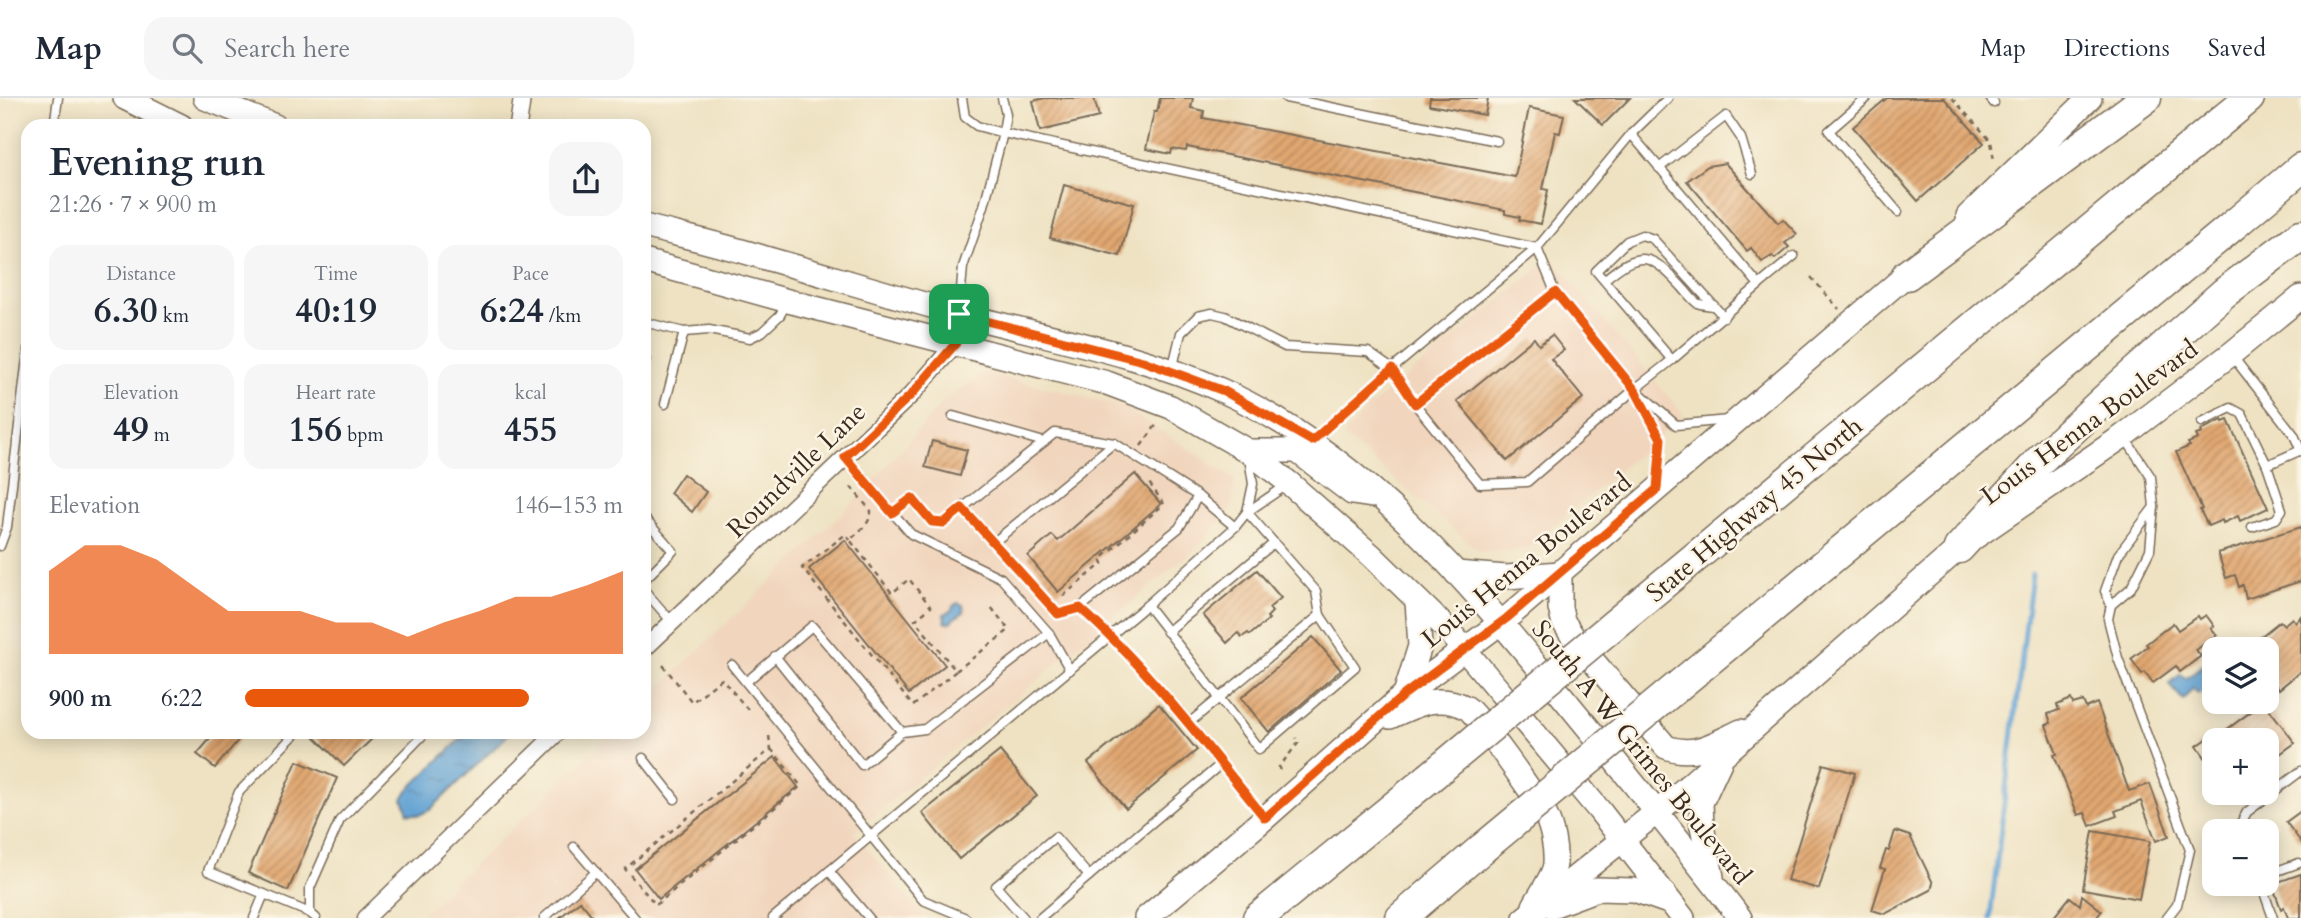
<!DOCTYPE html>
<html lang="en">
<head>
<meta charset="utf-8">
<style>
  :root { --surface:#fff; --page:#f6f6f7; --text:#1f2937; --muted:#747a83; --line:#e0e1e3; --accent:#ea580c }
  body { margin:0; font-family:Cardo,serif; background:var(--page); color:var(--text); height:100vh; display:flex; flex-direction:column; font-size:26px; white-space:nowrap }
  * { box-sizing:border-box; margin:0 }
  p { font-size:23px; color:var(--muted) }
  .icon { flex:none; width:38px; height:38px; fill:none; stroke:currentColor; stroke-width:2; stroke-linecap:round; stroke-linejoin:round }
  .map { position:relative; flex:1; overflow:hidden }
  .side { position:absolute; left:21px; top:21px; width:630px; height:620px; display:flex; flex-direction:column; background:var(--surface); border-radius:21px; box-shadow:0 4px 18px #0003 }
  .side>* { flex:none }
  .buttons { position:absolute; left:2202px; top:539px; display:grid; gap:14px }
  .buttons a { display:grid; place-items:center; width:77px; height:77px; border-radius:14px; background:var(--surface); box-shadow:0 4px 18px #0003; font-size:35px }
  .pin { position:absolute; display:grid; place-items:center; width:60px; height:60px; color:#fff; margin:-30px; border-radius:14px; box-shadow:0 4px 10px #0006 }
  .round { display:grid; place-items:center; flex:none; width:74px; height:74px; border-radius:21px; background:var(--page) }
  .overview { display:flex; align-items:center; justify-content:space-between; height:119px; padding:0 28px }
  h1 { font-size:38px; font-weight:600; line-height:52px }
  .figures { display:grid; grid-template-columns:repeat(3,1fr); gap:10px; height:119px; padding:7px 28px }
  .figures div { display:grid; align-content:center; border-radius:18px; background:var(--page); text-align:center }
  .figures b { font-size:35px; font-weight:600 }
  .figures small { font-size:19px; font-weight:400 }
  .figures p { font-size:19px }
  .chart { height:196px; padding:14px 28px }
  .chart p { display:flex; justify-content:space-between }
  .chart svg { width:100%; height:126px; margin-top:7px; fill:var(--accent); opacity:.7 }
  ul { padding:0 28px; list-style:none; font-size:23px }
  li { display:grid; grid-template-columns:112px 84px 1fr; align-items:center; height:52px }
  li i { height:18px; border-radius:9px; background:var(--accent) }
  header { display:flex; align-items:center; gap:42px; box-sizing:border-box; height:98px; padding:0 35px; background:var(--surface); border-bottom:2px solid var(--line) }
  header strong { font-size:33px }
  nav { display:flex; gap:38px; margin-inline-start:auto; font-size:24px }
  .search { width:490px; height:63px; background:var(--page); display:flex; align-items:center; gap:18px; box-sizing:border-box; padding:0 24px; border-radius:21px; color:var(--muted); font-size:26px }
  .map>svg:first-child { display:block }
  .built { fill:#f1d5bd }
  .water { fill:url(#water-ripples); stroke:#4e6678; stroke-width:2 }
  .lines { fill:none; stroke-linecap:round; stroke-linejoin:round }
  .stream { stroke:#61a1d3; stroke-width:5 }
  .building { fill:url(#building-hatch) }
  .lane-casing { stroke:#7a6a57; stroke-width:11 }
  .street-casing { stroke:#7a6a57; stroke-width:19 }
  .secondary-casing { stroke:#7a6a57; stroke-width:26 }
  .highway-casing { stroke:#7a6a57; stroke-width:33 }
  .path { stroke:#7a6a57; stroke-width:2.5; stroke-dasharray:5 5; stroke-linecap:butt }
  .lane { stroke:#fff; stroke-width:8 }
  .street { stroke:#fff; stroke-width:16 }
  .secondary { stroke:#fff; stroke-width:23 }
  .highway { stroke:#fff; stroke-width:30 }
  .highway-bridge-casing { stroke:#7a6a57; stroke-width:33; stroke-linecap:butt }
  .highway-bridge { stroke:#fff; stroke-width:30 }
  .route-casing { stroke:#fff; stroke-width:14 }
  .route { stroke:#ea580c; stroke-width:9 }
  .labels { text-anchor:middle; stroke-width:5; stroke-linejoin:round; paint-order:stroke }
  .street-label { font-size:26px; fill:#3b2a1e; stroke:#fcf5e5 }
</style>
</head>
<body>
<header>
<strong>Map</strong>
<div class="search"><svg class="icon" aria-label="search" viewBox="0 0 24 24"><circle cx="10" cy="10" r="6"/><path d="M15 15l6 6"/></svg>Search here</div>
<nav><a>Map</a><a>Directions</a><a>Saved</a></nav>
</header>
<div class="map">
<svg width="2301" height="820" viewBox="0 0 2301 820">
  <defs>
    <pattern id="water-ripples" width="26" height="14" patternUnits="userSpaceOnUse" patternTransform="scale(1.75)"><rect width="26" height="14" fill="#61a1d3"/><path d="M2 4q2-2 4 0t4 0M15 11q2-2 4 0t4 0" fill="none" stroke="#5183ab"/></pattern>
    <pattern id="building-hatch" width="6" height="6" patternUnits="userSpaceOnUse" patternTransform="scale(1.75)"><rect width="6" height="6" fill="#e1a771"/><path d="M-1 1l2-2M0 6l6-6M5 7l2-2" fill="none" stroke="#b8885c"/></pattern>
  </defs>
  <rect width="100%" height="100%" fill="#fcf5e5"/>
  <filter id="ink" filterUnits="userSpaceOnUse"><feTurbulence type="fractalNoise" baseFrequency=".0143" numOctaves="2"/><feDisplacementMap in="SourceGraphic" scale="14" xChannelSelector="R" yChannelSelector="G"/><feConvolveMatrix kernelMatrix="1 2 1 2 8 2 1 2 1" color-interpolation-filters="sRGB"/></filter>
  <filter id="wash" filterUnits="userSpaceOnUse"><feTurbulence type="fractalNoise" baseFrequency=".00686" numOctaves="4" result="noise"/><feDisplacementMap in="SourceGraphic" scale="28" xChannelSelector="R" yChannelSelector="G"/><feGaussianBlur stdDeviation="1.57" result="paint"/><feColorMatrix in="noise" values="0 0 0 0 0 0 0 0 0 0 0 0 0 0 0 0 0 1.4 0 .05"/><feComposite in="paint" operator="in"/></filter>
  <g filter="url(#wash)">
    <rect width="100%" height="100%" fill="#eee2c2"/>
    <g class="built">
      <polygon points="1552,160 1684,317 1527,451 1480,454 1343,337 1368,310"/>
      <polygon points="985,275 1122,308 1235,381 1232,409 1199,448 854,734 925,820 418,820 613,634 644,634 644,604 853,405 946,301"/>
    </g>
    <g class="water">
      <polygon points="958,505 963,507 964,514 953,521 950,525 946,525 944,516 951,513 954,507"/>
      <polygon points="2202,567 2208,574 2205,577 2212,586 2198,596 2193,590 2183,602 2169,586 2181,576 2186,581"/>
      <polygon points="468,634 511,634 430,712 419,717 408,715 403,701 408,692"/>
    </g>
    <g class="lines">
      <polyline class="stream" points="1990,820 2032,477"/>
    </g>
    <g id="blocks">
      <g class="building">
        <polygon points="1045,0 1094,0 1099,19 1040,33 1033,3"/>
        <polygon points="1160,0 1193,0 1191,10 1204,13 1203,20 1515,79 1529,10 1564,17 1560,35 1555,34 1543,91 1548,92 1541,126 1519,122 1520,119 1505,116 1505,112 1187,49 1186,53 1172,51 1171,56 1146,51 1154,14 1157,14"/>
        <polygon points="1430,0 1488,0 1485,17 1429,7"/>
        <polygon points="1575,0 1630,0 1603,27"/>
        <polygon points="1887,0 1944,0 1984,45 1918,103 1853,29"/>
        <polygon points="1725,65 1778,125 1783,121 1797,136 1785,145 1789,149 1775,161 1772,158 1762,164 1751,150 1747,153 1687,83 1708,68"/>
        <polygon points="1064,87 1134,106 1120,158 1050,140"/>
        <polygon points="1552,237 1564,252 1551,261 1583,300 1507,363 1457,303 1534,240 1539,247"/>
        <polygon points="2222,322 2223,324 2228,322 2268,410 2240,423 2238,418 2223,425 2222,422 2208,428 2200,412 2202,411 2176,354 2190,348 2188,345 2198,341 2196,337 2202,335 2201,332"/>
        <polygon points="932,343 967,352 960,378 925,369"/>
        <polygon points="683,376 706,394 692,414 670,395"/>
        <polygon points="1135,376 1161,406 1058,494 1028,458 1052,437 1058,443"/>
        <polygon points="2301,429 2301,483 2246,501 2243,487 2239,489 2235,477 2226,480 2218,455"/>
        <polygon points="845,442 945,567 909,596 809,471"/>
        <polygon points="1257,472 1281,500 1269,510 1272,514 1267,519 1269,521 1250,537 1248,535 1242,539 1238,535 1227,545 1203,517"/>
        <polygon points="2206,517 2214,528 2211,530 2217,537 2196,552 2201,558 2180,574 2176,568 2153,585 2145,574 2142,576 2131,561 2148,548 2146,546 2173,525 2178,532 2198,518 2200,521"/>
        <polygon points="2301,518 2301,573 2279,591 2266,576 2266,549 2259,540 2280,523 2284,527 2292,520 2295,524"/>
        <polygon points="1313,539 1341,572 1269,634 1241,600"/>
        <polygon points="2071,601 2073,606 2083,603 2086,610 2097,605 2129,693 2150,686 2169,738 2156,743 2141,703 2115,713 2117,718 2090,728 2085,715 2078,717 2054,657 2057,656 2046,627 2051,625 2048,616 2059,612 2057,607"/>
        <polygon points="2264,604 2295,645 2266,666 2266,642 2214,642 2214,672 2197,648 2214,636 2214,641"/>
        <polygon points="1159,606 1197,652 1126,711 1088,665"/>
        <polygon points="216,634 245,634 215,670 197,656"/>
        <polygon points="310,634 379,634 344,668"/>
        <polygon points="1000,653 1037,698 959,761 922,715"/>
        <polygon points="775,659 798,689 659,801 635,771"/>
        <polygon points="297,663 337,680 288,793 248,775"/>
        <polygon points="1823,666 1855,675 1819,791 1787,782"/>
        <polygon points="2301,713 2301,744 2286,724"/>
        <polygon points="1895,733 1910,738 1933,785 1931,792 1885,816 1872,812 1885,771 1880,770 1886,752 1889,753"/>
        <polygon points="2093,733 2150,743 2139,801 2083,791"/>
        <polygon points="2301,776 2301,820 2288,820 2284,809 2281,811 2272,786"/>
        <polygon points="2082,797 2102,813 2096,820 2053,820 2070,799 2080,807"/>
        <polygon points="580,803 594,820 559,820"/>
      </g>
    </g>
  </g>
  <g filter="url(#ink)">
    <use href="#blocks" fill-opacity="0" stroke="#7a6a57" stroke-width="2"/>
    <g class="lines">
      <defs>
        <g id="lane">
          <polyline points="962,0 965,19 977,28 1003,35 1537,150 1631,36"/>
          <polyline points="1286,0 1497,43"/>
          <polyline points="1867,0 1829,33 1898,114"/>
          <polyline points="1990,0 1994,5"/>
          <polyline points="54,28 58,0"/>
          <polyline points="1659,70 1726,18 1741,40 1752,76"/>
          <path d="M1604 182C1641 151 1650 155 1682 189 1686 193 1692 202 1697 205 1701 207 1709 207 1714 208"/>
          <polyline points="1759,187 1794,158"/>
          <polyline points="959,213 963,169 984,108 1002,39 1006,16 1002,0"/>
          <polyline points="644,224 684,234 709,232 750,240 762,234 780,217 786,206"/>
          <polyline points="2233,259 2294,337 2301,353"/>
          <polyline points="1672,262 1596,173 1627,143 1642,137 1653,141 1724,219"/>
          <polyline points="1172,272 1181,235 1198,218 1212,215 1225,218 1285,249 1368,254 1392,271 1415,306 1480,386 1527,384 1635,291 1555,194 1415,306"/>
          <polyline points="1635,291 1672,262 1759,187 1631,36 1668,0"/>
          <polyline points="665,306 684,234"/>
          <polyline points="953,318 1044,344"/>
          <polyline points="2202,324 2231,310 2242,316 2267,367"/>
          <polyline points="1314,341 1392,271 1537,150 1555,194"/>
          <polyline points="845,359 911,436 1001,480 1049,535 1070,572"/>
          <polyline points="1657,383 1661,341 1635,291 1676,327 1728,322"/>
          <polyline points="2154,409 2118,457 2105,493 2111,507 2108,521 2118,560 2190,752 2177,807 2167,820"/>
          <path d="M962 410 1058 516 1080 510C1149 571 1205 646 1263 718"/>
          <polyline points="1247,414 1253,386 1249,360"/>
          <polyline points="892,415 912,400 932,424 944,425 1055,335 1114,345 1198,398 1235,429"/>
          <polyline points="644,420 673,453 644,482"/>
          <polyline points="2252,429 2276,421 2282,412 2267,367 2299,353"/>
          <polyline points="993,445 1114,345"/>
          <polyline points="0,448 7,429 28,251"/>
          <polyline points="644,492 672,524"/>
          <polyline points="1147,507 1259,651 1355,569 1320,517 1316,493 1247,414"/>
          <polyline points="2111,507 2131,490 2150,452 2154,409 2151,379 2125,340"/>
          <polyline points="1080,510 1179,430 1198,398"/>
          <polyline points="1167,534 1274,445"/>
          <polyline points="775,558 862,667 902,634 925,631 1049,535"/>
          <polyline points="732,567 923,802 966,820"/>
          <polyline points="746,584 812,528 902,634"/>
          <polyline points="1189,625 1320,517"/>
          <polyline points="297,634 239,694 208,773 310,815 316,820"/>
          <polyline points="643,660 675,701"/>
          <polyline points="2242,733 2241,725 2247,714 2301,673"/>
          <polyline points="574,749 635,820"/>
          <polyline points="829,773 869,820"/>
          <polyline points="2266,777 2299,765"/>
          <polyline points="1089,778 1221,666"/>
          <polyline points="2261,786 2273,820"/>
          <polyline points="310,815 310,790 340,722 426,634"/>
          <polyline points="254,820 264,796"/>
          <polyline points="544,820 596,774"/>
          <polyline points="773,820 1147,507 1235,429 1247,414 1287,387"/>
          <polyline points="1024,820 996,788 1055,739 1089,778 1040,820"/>
        </g>
        <g id="street">
          <polyline points="518,28 522,0"/>
          <polyline points="644,551 912,296 956,245 959,216"/>
          <polyline points="366,820 558,634"/>
        </g>
        <g id="secondary">
          <polyline points="125,0 181,28"/>
          <polyline points="205,0 275,28"/>
          <polyline points="1968,118 2090,0"/>
          <path d="M644 128C683 138 723 147 762 159 829 178 896 199 964 217 1050 240 1142 256 1223 293 1362 356 1467 483 1562 598 1622 671 1682 744 1740 820"/>
          <polyline points="644,163 788,203 1107,285 1171,309 1248,353 1289,385 1372,458 1449,533 1599,712 1683,820"/>
          <polyline points="1248,353 1297,353 1352,395 1372,398"/>
          <polyline points="1456,475 1506,479 1560,475"/>
          <path d="M1560 475V510L1563 523 1575 542 1666 649C1694 660 1715 645 1741 633"/>
          <polyline points="1405,596 1420,548 1417,503"/>
          <path d="M1390 619C1416 607 1438 595 1467 610 1476 615 1540 704 1546 718 1552 730 1556 751 1555 765 1555 776 1539 798 1534 808"/>
          <polyline points="1712,779 1702,728 1701,705 1720,664"/>
          <polyline points="1552,808 1597,791 1634,792 1671,805"/>
          <polyline points="1146,820 1265,720 1405,596 1507,520 1918,167"/>
          <polyline points="1525,820 1679,696 1959,450 2123,338 2231,256 2301,199"/>
        </g>
        <g id="highway">
          <polyline points="2177,60 2249,0"/>
          <polyline points="2236,125 2301,70"/>
          <polyline points="1907,177 2146,0"/>
          <polyline points="1959,450 2041,361 2117,290 2224,195 2301,137"/>
          <polyline points="1258,820 1429,680"/>
          <polyline points="1401,820 1483,750"/>
        </g>
      </defs>
      <use href="#lane" class="lane-casing"/>
      <use href="#street" class="street-casing"/>
      <use href="#secondary" class="secondary-casing"/>
      <use href="#highway" class="highway-casing"/>
      <g class="path">
        <polyline points="1952,0 1991,43 1994,63"/>
        <polyline points="1811,179 1839,211"/>
        <polyline points="646,202 650,185"/>
        <polyline points="644,255 651,257 644,284"/>
        <polyline points="1141,348 1157,326"/>
        <path d="M850 442 846 436 802 470 913 608 956 573 915 522 931 509 909 481 892 495 850 442C859 433 871 426 871 413L851 389"/>
        <polyline points="1063,498 1103,465 1101,461 1164,406 1147,382"/>
        <polyline points="663,567 692,604 722,581 750,614"/>
        <polyline points="956,573 1009,532 991,509"/>
        <polyline points="769,638 771,651 625,771 656,807 801,688 771,651"/>
        <polyline points="1281,672 1279,669 1299,644 1296,640"/>
      </g>
      <use href="#lane" class="lane"/>
      <use href="#street" class="street"/>
      <use href="#secondary" class="secondary"/>
      <use href="#highway" class="highway"/>
      <defs>
        <g id="highway-bridge">
          <polyline points="1429,680 2177,60"/>
          <polyline points="1483,750 2236,125"/>
        </g>
      </defs>
      <use href="#highway-bridge" class="highway-bridge-casing"/>
      <use href="#highway-bridge" class="highway-bridge"/>
    </g>
  </g>
  <g class="lines" filter="url(#ink)">
    <defs>
      <path id="route" d="M1555 194 1635 292 1661 341 1657 391 1507 520 1405 596 1265 720C1206 648 1150 572 1080 510L1058 516 962 410 944 425 932 424 912 400 892 415 845 359 912 296 956 245 959 216 1143 263 1224 293 1312 343 1392 271 1415 306Z"/>
    </defs>
    <use href="#route" class="route-casing"/>
    <use href="#route" class="route"/>
  </g>
  <g class="labels">
    <g class="street-label">
      <text transform="translate(2089 324) rotate(-36)" y="9">Louis Henna Boulevard</text>
      <text transform="translate(796 372) rotate(-44)" y="9">Roundville Lane</text>
      <text transform="translate(1754 411) rotate(-40)" y="9">State Highway 45 North</text>
      <text transform="translate(1526 462) rotate(-39)" y="9">Louis Henna Boulevard</text>
      <text transform="translate(1642 654) rotate(51)" y="9">South A W Grimes Boulevard</text>
    </g>
  </g>
</svg>
<div class="buttons">
<a><svg class="icon" aria-label="layers" viewBox="0 0 24 24"><path d="M12 4l9 5-9 5-9-5zM3 14l9 5 9-5"/></svg></a>
<a>+</a>
<a>−</a>
</div>
<div class="pin" style="left:959px;top:216px;background:#1e9e55"><svg class="icon" aria-label="arrive" viewBox="0 0 24 24"><path d="M6 21V4h12l-3 4 3 4H6"/></svg></div>
<section class="side">
<div class="overview"><div><h1>Evening run</h1><p>21:26 · 7 × 900 m</p></div><a class="round"><svg class="icon" aria-label="share" viewBox="0 0 24 24"><path d="M12 15V3M7 8l5-5 5 5M5 13v7h14v-7"/></svg></a></div>
<div class="figures">
<div><p>Distance</p><b>6.30<small> km</small></b></div>
<div><p>Time</p><b>40:19</b></div>
<div><p>Pace</p><b>6:24<small> /km</small></b></div>
</div>
<div class="figures">
<div><p>Elevation</p><b>49<small> m</small></b></div>
<div><p>Heart rate</p><b>156<small> bpm</small></b></div>
<div><p>kcal</p><b>455</b></div>
</div>
<div class="chart"><p><span>Elevation</span>146–153 m</p>
<svg viewBox="0 0 160 44" preserveAspectRatio="none"><path d="M0 44V15L10 6L20 6L30 11L40 20L50 29L60 29L70 29L80 33L90 33L100 38L110 33L120 29L130 24L140 24L150 20L160 15V44z"/></svg>
</div>
<ul>
<li><b>900 m</b>6:22<i style="width:75%"></i></li>
</ul>
</section>
</div>
</body>
</html>
